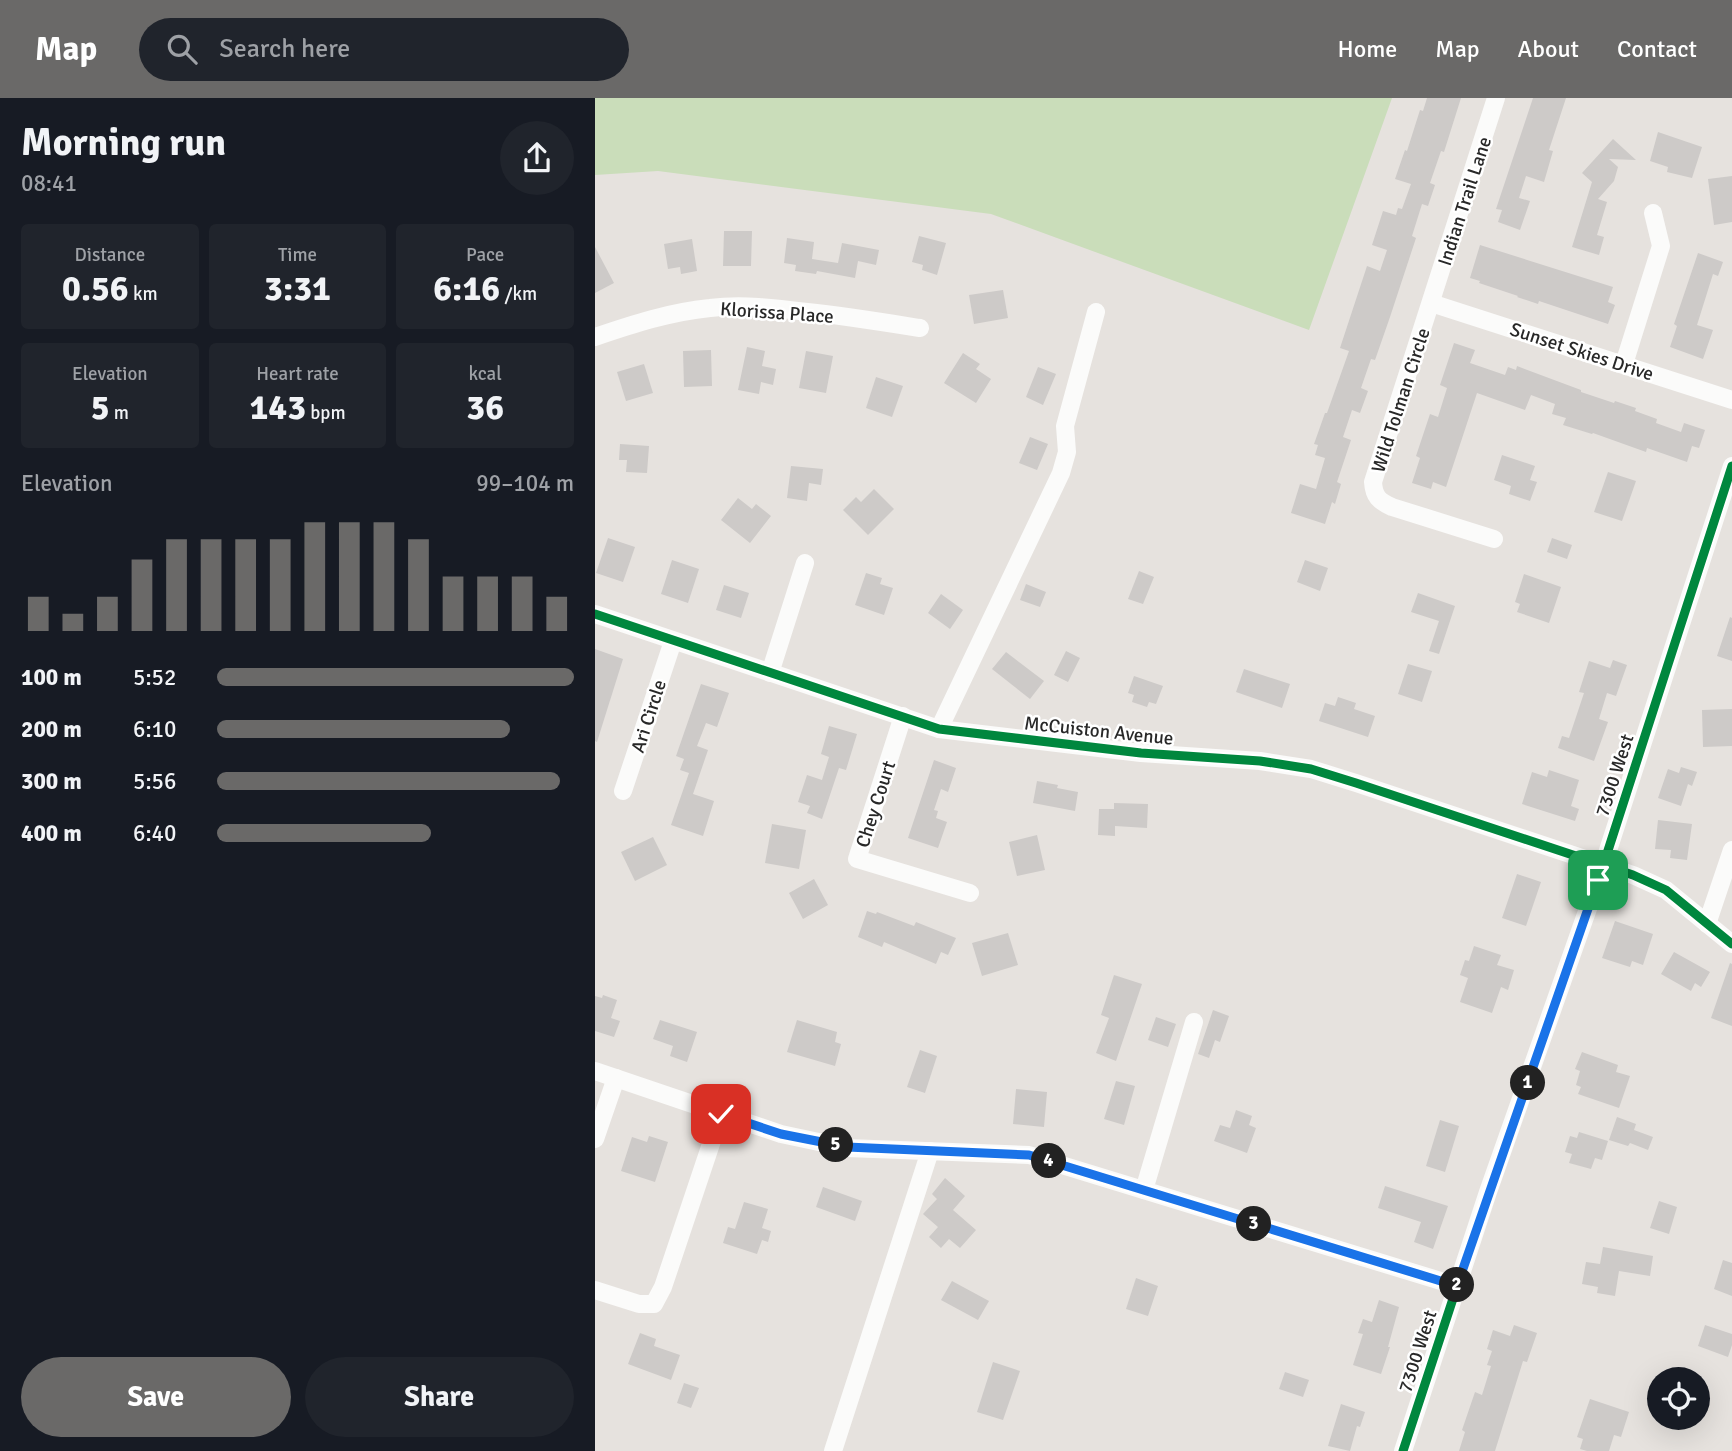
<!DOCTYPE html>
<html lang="en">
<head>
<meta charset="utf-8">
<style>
  :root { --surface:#171b24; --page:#20242c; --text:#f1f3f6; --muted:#9ea1a6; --accent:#6a6968 }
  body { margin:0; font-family:Signika,sans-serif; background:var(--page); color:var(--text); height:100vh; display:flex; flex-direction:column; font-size:26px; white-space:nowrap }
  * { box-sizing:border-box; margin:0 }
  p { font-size:23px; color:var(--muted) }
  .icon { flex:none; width:38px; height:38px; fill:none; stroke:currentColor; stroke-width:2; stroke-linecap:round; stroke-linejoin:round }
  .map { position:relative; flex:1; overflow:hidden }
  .drawer { display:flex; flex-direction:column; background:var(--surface); width:595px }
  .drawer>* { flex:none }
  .controls { position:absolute; left:1052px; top:1269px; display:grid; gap:14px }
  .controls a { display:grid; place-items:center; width:63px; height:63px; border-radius:50%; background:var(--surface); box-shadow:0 7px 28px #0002; font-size:35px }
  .pin { position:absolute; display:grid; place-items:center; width:60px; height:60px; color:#fff; margin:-30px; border-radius:14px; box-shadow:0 4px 10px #0006 }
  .km { position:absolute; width:35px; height:35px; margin:-18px; border-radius:50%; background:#222; color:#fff; font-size:19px; line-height:35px; text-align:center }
  .round { display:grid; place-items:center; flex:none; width:74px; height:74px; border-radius:37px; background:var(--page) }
  .head { display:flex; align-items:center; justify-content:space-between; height:119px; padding:0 21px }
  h1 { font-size:38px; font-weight:800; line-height:52px }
  .metrics { display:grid; grid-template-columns:repeat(3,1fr); gap:10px; height:119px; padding:7px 21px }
  .metrics div { display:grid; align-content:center; border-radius:7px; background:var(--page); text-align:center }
  .metrics b { font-size:35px; font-weight:800 }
  .metrics small { font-size:19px; font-weight:400 }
  .metrics p { font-size:19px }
  .chart { height:196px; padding:14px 21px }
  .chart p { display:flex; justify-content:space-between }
  .chart svg { width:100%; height:126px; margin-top:7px; stroke:var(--accent); stroke-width:6 }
  .cta { display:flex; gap:14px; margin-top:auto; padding:14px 21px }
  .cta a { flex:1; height:80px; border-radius:42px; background:var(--accent); color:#fff; font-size:28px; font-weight:800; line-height:80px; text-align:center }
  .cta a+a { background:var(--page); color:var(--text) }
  ul { padding:0 21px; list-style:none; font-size:23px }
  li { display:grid; grid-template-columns:112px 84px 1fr; align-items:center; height:52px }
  li i { height:18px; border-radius:9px; background:var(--accent) }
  header { display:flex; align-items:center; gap:42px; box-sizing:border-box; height:98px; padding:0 35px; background:var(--accent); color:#fff }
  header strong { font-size:33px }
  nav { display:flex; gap:38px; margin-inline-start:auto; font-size:24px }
  .search { width:490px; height:63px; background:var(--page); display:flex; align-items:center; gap:18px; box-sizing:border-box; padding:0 24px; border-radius:38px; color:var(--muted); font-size:26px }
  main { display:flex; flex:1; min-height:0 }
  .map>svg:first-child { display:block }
  .green { fill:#caddba }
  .building { fill:#cdcac8 }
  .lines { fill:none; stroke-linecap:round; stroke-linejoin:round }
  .minor { stroke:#fbfbfa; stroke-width:18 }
  .cycleway-casing { stroke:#fff; stroke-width:13 }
  .cycleway { stroke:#00873e; stroke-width:9 }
  .route-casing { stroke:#fff; stroke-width:14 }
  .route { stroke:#1a73e8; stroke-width:9 }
  .labels { text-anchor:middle; stroke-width:5; stroke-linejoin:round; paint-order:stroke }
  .street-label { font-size:19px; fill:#282828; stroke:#fff }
</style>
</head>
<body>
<header>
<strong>Map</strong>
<div class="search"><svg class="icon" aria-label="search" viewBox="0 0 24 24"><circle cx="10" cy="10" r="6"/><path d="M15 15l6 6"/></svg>Search here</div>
<nav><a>Home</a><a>Map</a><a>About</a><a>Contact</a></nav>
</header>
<main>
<section class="drawer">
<div class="head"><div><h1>Morning run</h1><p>08:41</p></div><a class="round"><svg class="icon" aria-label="share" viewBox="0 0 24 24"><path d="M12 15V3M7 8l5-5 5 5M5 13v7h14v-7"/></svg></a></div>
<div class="metrics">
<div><p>Distance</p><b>0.56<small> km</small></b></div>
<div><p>Time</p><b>3:31</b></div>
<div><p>Pace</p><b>6:16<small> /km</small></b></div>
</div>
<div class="metrics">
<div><p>Elevation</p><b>5<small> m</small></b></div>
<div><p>Heart rate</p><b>143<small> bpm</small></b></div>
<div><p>kcal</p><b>36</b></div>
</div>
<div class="chart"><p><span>Elevation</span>99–104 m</p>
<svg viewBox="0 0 160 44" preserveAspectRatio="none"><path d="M5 44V32M15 44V38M25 44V32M35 44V19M45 44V12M55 44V12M65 44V12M75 44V12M85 44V6M95 44V6M105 44V6M115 44V12M125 44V25M135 44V25M145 44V25M155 44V32"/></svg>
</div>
<ul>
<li><b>100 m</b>5:52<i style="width:100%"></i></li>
<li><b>200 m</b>6:10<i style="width:82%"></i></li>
<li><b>300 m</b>5:56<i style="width:96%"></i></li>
<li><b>400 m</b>6:40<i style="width:60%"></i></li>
</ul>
<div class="cta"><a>Save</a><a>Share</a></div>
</section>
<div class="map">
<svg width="1137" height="1353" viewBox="0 0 1137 1353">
  <rect width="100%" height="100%" fill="#e6e2de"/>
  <polygon class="green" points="0,0 797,0 714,232 396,116 63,73 0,77"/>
  <g class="building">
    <polygon points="832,0 866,0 849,54 846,53 835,85 840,87 833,108 827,106 817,138 821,140 795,219 780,262 776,261 766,290 773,293 765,315 757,312 748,339 756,342 742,384 746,386 740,406 737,404 730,426 696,415 705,386 721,391 730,360 720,357 723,347 719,346 730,315 732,315 754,253 745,250 772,168 785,173 792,152 777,147 788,113 801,117 803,110 807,111 816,86 800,81 810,52 812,53 825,12 828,13"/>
    <polygon points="938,0 971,0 954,52 958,53 949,84 931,78 924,100 935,103 925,132 903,124 907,112 901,111"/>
    <polygon points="1063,34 1107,49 1097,80 1072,74 1073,69 1055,63"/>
    <polygon points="1018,41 1041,62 1014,61 1023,69 1019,83 1003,101 1012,104 1002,137 1009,139 1004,157 977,149 997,84 987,75"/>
    <polygon points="1137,78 1137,124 1119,127 1113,81"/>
    <polygon points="129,133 157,133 156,168 128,168"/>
    <polygon points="324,138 351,145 342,177 327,172 328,167 317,164"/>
    <polygon points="192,140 219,144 217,161 243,165 247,145 284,152 281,167 263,163 260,180 222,173 221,176 200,173 201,167 189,165"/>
    <polygon points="97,141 102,173 86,176 85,169 73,171 69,146"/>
    <polygon points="885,147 1018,189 1013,204 1020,207 1013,226 944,203 943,206 922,199 923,198 884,185 885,183 875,180"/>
    <polygon points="0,149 19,185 0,195"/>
    <polygon points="1103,155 1128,164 1123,178 1118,176 1102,227 1118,232 1108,261 1075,249 1082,228 1079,226"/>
    <polygon points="408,192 413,220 379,226 374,197"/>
    <polygon points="859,245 880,252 875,265 910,277 913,269 921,272 922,268 986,292 986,294 1019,305 1020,303 1041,310 1040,313 1062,321 1061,325 1086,334 1089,325 1110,332 1104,350 1097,348 1092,364 1052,350 1051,354 998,335 997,336 968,327 971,320 957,316 960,306 936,297 930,312 882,295 851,389 838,384 836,391 817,385 825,360 821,358 835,316 843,319 852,290 845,287"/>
    <polygon points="152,249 170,253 167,268 181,271 178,287 166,284 164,296 143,292"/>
    <polygon points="116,252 117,288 89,289 88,253"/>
    <polygon points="211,253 238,258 231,295 204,290"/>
    <polygon points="368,255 385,266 381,271 396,281 381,305 349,285"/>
    <polygon points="49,266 58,295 31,303 22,274"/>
    <polygon points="443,269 461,276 448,307 431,299"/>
    <polygon points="281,279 308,288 297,319 271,310"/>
    <polygon points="435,339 453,346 442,372 424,365"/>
    <polygon points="25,346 54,348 52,375 31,374 32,362 24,362"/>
    <polygon points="907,357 940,368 935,382 942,384 935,403 914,396 916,388 899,382"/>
    <polygon points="196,368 228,371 226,387 214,385 212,403 192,400"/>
    <polygon points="1013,374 1041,383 1027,423 999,414"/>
    <polygon points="279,391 299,411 273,437 248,412 261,399 266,404"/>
    <polygon points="143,400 157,411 161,406 176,418 155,445 126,422"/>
    <polygon points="13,440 40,449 28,484 1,475"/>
    <polygon points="957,440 977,447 972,461 952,454"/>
    <polygon points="77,462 104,471 93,505 66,496"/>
    <polygon points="710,462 733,470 725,493 702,484"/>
    <polygon points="544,473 559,479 548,506 533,501"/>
    <polygon points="271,475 287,480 285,486 298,490 289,517 260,507"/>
    <polygon points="929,476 966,489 954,525 922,514 925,506 920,504"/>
    <polygon points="431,486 451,494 445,509 425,502"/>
    <polygon points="129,487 154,495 146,520 121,512"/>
    <polygon points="823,495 860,508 844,556 834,553 844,523 816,514"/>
    <polygon points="346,496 368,512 355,531 333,515"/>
    <polygon points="1135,519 1137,520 1137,563 1122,558"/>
    <polygon points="0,551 28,561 2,644 0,643"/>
    <polygon points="471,553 485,560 473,584 459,577"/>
    <polygon points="411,554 449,583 435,601 397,571"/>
    <polygon points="1018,562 1032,567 1021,598 1012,595 1004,621 1013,624 999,663 963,650 967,638 974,640 989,595 984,594 994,563 1015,570"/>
    <polygon points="813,566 837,573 827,604 803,596"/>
    <polygon points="649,571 695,586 687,610 641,594"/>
    <polygon points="539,578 568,588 561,606 554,604 552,609 537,604 539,597 533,595"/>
    <polygon points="106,586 134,595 122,629 111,625 102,648 113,652 98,696 119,703 108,738 76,727 94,675 85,672 89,661 81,658"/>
    <polygon points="743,599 761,605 759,611 780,618 773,639 724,623 730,605 740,608"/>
    <polygon points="1137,611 1137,648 1108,649 1107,612"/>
    <polygon points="234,628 262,636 251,672 244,670 227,721 212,715 215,708 203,704 212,677 227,682 234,659 226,656"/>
    <polygon points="339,662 361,670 353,694 346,691 339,712 343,713 341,720 352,724 343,750 313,740"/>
    <polygon points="1086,669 1102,674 1097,688 1093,686 1086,708 1063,700 1073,671 1084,675"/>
    <polygon points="954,672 984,682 976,708 984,711 980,723 927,706 937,674 952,679"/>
    <polygon points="442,683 463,687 462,690 483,694 480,713 438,705"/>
    <polygon points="519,705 553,706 552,730 520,728 520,738 503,737 504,711 519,711"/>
    <polygon points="1063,722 1097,726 1092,762 1075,760 1076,752 1060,751"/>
    <polygon points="177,726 211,732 204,771 170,765"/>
    <polygon points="442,737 450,772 422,778 414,744"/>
    <polygon points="58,739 72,767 40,783 26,754"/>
    <polygon points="922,776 946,784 931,828 907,820"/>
    <polygon points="219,781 233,807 208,821 194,795"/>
    <polygon points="272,813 281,816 282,814 319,828 321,824 361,840 353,857 346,854 341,866 289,844 287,849 263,839"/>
    <polygon points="1020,823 1058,836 1048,867 1037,863 1035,869 1007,860"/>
    <polygon points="413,835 423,867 387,878 377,845"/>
    <polygon points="879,848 906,857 902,867 919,872 913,892 906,889 897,915 865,904 873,880 865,877 870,862 874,863"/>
    <polygon points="1079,854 1115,874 1106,889 1100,885 1096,893 1066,876"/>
    <polygon points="1135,865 1137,866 1137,928 1116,920"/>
    <polygon points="519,877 547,886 521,963 501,955 514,920 506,917"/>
    <polygon points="8,897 22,902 16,920 25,923 19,939 0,933 0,898 7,900"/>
    <polygon points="618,912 634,918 625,944 620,942 614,960 603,956"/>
    <polygon points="561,919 581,926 573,949 553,942"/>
    <polygon points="65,922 102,934 92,964 75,958 78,948 58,941"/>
    <polygon points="202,922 242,934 240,944 246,946 240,968 192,954"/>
    <polygon points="325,952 342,958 330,995 312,989"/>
    <polygon points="987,954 1023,967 1021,974 1035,978 1024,1010 983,996 986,989 981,987 985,973 980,971"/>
    <polygon points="521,983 540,988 529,1027 509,1021"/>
    <polygon points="421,991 452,994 449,1029 418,1026"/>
    <polygon points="641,1012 657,1018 654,1027 661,1030 652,1055 619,1043 625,1027 635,1030"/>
    <polygon points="1022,1019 1041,1026 1039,1032 1058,1039 1053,1052 1035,1045 1033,1048 1014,1042"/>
    <polygon points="845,1022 864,1028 850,1074 831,1068"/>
    <polygon points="984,1034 1013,1043 1007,1062 1000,1060 996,1071 974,1065 977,1056 970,1054 975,1038 982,1040"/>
    <polygon points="54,1038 73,1044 60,1084 26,1073 37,1039 52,1044"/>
    <polygon points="350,1080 370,1098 358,1112 381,1132 365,1150 354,1141 346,1150 334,1139 343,1129 328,1116 342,1101 337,1096"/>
    <polygon points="790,1088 853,1108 838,1151 819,1144 826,1124 783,1110"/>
    <polygon points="228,1089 267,1103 260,1123 221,1109"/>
    <polygon points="1064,1103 1082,1109 1074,1136 1055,1130"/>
    <polygon points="149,1104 173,1111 167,1130 176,1133 173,1144 167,1142 162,1156 128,1145 133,1129 140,1131"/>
    <polygon points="1008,1149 1058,1158 1055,1178 1024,1173 1020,1198 1002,1195 1003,1189 987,1186 991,1164 1005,1166"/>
    <polygon points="1128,1162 1137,1165 1137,1198 1119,1191"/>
    <polygon points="541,1180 563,1188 553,1218 531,1211"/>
    <polygon points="357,1183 394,1203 383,1222 346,1202"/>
    <polygon points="784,1202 804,1209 793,1249 795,1249 786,1276 758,1267 768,1236 763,1235 768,1221 777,1224"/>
    <polygon points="919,1227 942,1235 932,1264 928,1263 900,1353 864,1353 870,1334 867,1332 880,1294 887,1297 896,1268 892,1267 897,1253 892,1251 898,1232 915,1238"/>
    <polygon points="1110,1227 1137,1236 1137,1247 1133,1259 1103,1248"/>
    <polygon points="45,1235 61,1241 59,1248 85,1257 76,1282 33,1266"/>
    <polygon points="398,1264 425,1273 408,1322 382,1314"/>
    <polygon points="690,1274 714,1282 708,1299 684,1291"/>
    <polygon points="89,1285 104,1290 96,1310 82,1305"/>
    <polygon points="995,1301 1034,1314 1026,1339 1019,1337 1014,1353 992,1353 985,1351 988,1341 982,1339"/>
    <polygon points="746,1306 770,1314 765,1329 762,1328 755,1353 733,1348"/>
  </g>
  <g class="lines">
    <g class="minor">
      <polyline points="836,205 1137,302"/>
      <path d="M0 239C38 226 75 214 115 210 147 206 180 210 212 214 250 218 287 224 325 230"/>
      <polyline points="1029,266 1066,148 1058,115"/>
      <path d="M899 441 797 409C784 403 779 399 778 384L901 0"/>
      <polyline points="0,516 344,631 546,655 665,663 716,671 761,685 1038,777 1071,792 1137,846"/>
      <polyline points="175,575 210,465"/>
      <polyline points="308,618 262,761 375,795"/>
      <polyline points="344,631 466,375 472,354 470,328 501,214"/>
      <polyline points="28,693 78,543"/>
      <polyline points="1112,826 1137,752"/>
      <polyline points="0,973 186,1036 252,1050 434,1057 862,1188"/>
      <polyline points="0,1041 21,980"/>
      <polyline points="549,1092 599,924"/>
      <polyline points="0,1192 44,1206 59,1206 68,1189 126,1016"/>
      <polyline points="238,1353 335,1053"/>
      <polyline points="808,1353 893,1094 1008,768 1137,368"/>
    </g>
    <defs>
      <g id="cycleway">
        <polyline points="0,516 344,631 546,655 665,663 716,671 761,685 1038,777 1071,792 1137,846"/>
        <polyline points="808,1353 893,1094 1008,768 1137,368"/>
      </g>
    </defs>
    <use href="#cycleway" class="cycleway-casing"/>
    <use href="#cycleway" class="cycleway"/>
  </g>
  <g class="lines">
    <defs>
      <polyline id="route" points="126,1016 186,1036 252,1049 434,1057 862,1188 1003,782"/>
    </defs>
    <use href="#route" class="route-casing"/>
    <use href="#route" class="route"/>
  </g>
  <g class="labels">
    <g class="street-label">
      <text transform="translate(869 103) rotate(-72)" y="7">Indian Trail Lane</text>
      <text transform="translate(182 214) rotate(4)" y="7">Klorissa Place</text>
      <text transform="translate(987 253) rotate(18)" y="7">Sunset Skies Drive</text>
      <text transform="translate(805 302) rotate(-72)" y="7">Wild Tolman Circle</text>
      <text transform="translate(53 618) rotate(-72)" y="7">Ari Circle</text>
      <text transform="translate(504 632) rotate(6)" y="7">McCuiston Avenue</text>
      <text transform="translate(1019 677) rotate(-72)" y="7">7300 West</text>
      <text transform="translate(280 706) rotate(-72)" y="7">Chey Court</text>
      <text transform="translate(822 1253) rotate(-72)" y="7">7300 West</text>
    </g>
  </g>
</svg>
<div class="controls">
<a><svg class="icon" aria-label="locate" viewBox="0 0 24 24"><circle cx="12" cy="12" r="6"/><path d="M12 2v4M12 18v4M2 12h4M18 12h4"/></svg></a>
</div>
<div class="pin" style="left:1003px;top:782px;background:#1e9e55"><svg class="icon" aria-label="arrive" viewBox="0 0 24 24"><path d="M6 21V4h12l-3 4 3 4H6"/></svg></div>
<div class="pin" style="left:126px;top:1016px;background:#d93025"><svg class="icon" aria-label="check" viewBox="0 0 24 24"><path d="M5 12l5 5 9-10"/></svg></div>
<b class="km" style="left:933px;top:985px">1</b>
<b class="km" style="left:862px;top:1187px">2</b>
<b class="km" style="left:659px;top:1126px">3</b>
<b class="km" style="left:454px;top:1063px">4</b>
<b class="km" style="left:241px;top:1047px">5</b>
</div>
</main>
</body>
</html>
